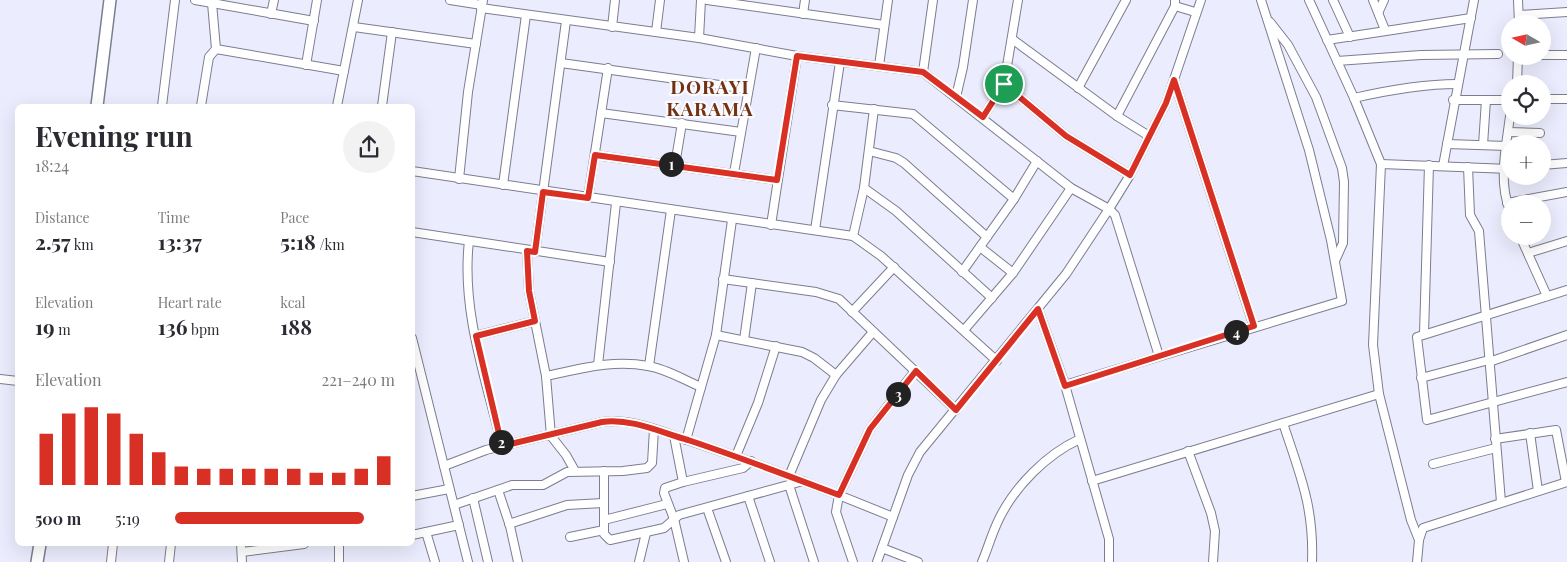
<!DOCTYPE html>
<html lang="en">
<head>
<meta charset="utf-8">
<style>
  :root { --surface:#fff; --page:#f2f2f3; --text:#2b2b33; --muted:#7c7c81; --accent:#d93025 }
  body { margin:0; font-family:"Playfair Display",serif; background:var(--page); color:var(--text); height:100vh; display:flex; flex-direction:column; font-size:19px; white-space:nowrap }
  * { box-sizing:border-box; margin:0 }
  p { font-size:16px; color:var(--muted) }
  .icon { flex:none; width:28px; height:28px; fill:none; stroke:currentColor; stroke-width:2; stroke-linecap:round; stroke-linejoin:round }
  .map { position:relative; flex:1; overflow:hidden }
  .sheet { position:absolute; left:15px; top:104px; width:400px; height:442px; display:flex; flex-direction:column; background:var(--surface); border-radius:8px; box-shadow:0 5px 20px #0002 }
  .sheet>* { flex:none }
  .needle { width:32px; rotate:279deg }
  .buttons { position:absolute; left:1501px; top:15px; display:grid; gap:10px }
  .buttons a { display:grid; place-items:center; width:50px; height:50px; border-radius:50%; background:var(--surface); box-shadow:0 5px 20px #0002; font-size:25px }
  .pin { position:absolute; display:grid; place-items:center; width:42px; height:42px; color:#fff; margin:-21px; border:2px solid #fff; border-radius:50%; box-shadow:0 1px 5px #0007 }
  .km { position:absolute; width:25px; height:25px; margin:-12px; border-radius:50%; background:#222; color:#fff; font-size:14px; line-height:25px; text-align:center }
  .round { display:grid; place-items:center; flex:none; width:52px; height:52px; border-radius:26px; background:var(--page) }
  .summary { display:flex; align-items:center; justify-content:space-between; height:85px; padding:0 20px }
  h1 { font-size:28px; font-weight:700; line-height:38px }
  .stats { display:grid; grid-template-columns:repeat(3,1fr); gap:8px; height:85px; padding:5px 20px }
  .stats div { display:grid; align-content:center }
  .stats b { font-size:21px; font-weight:700 }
  .stats small { font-size:14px; font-weight:400 }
  .stats p { font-size:14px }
  .chart { height:140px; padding:10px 20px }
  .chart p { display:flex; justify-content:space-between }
  .chart svg { width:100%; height:90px; margin-top:5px; stroke:var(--accent); stroke-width:6 }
  ul { padding:0 20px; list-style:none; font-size:16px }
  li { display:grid; grid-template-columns:80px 60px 1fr; align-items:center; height:38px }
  li i { height:12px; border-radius:6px; background:var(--accent) }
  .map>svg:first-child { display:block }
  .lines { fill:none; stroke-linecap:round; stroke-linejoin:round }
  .street-casing { stroke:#7c7d8f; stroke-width:10 }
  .secondary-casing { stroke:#7c7d8f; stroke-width:14 }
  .street { stroke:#fff; stroke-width:8 }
  .secondary { stroke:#fff; stroke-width:11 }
  .route-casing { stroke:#fff; stroke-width:10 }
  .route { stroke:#d93025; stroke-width:6 }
  .labels { text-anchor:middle; stroke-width:4.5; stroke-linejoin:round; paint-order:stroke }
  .district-label { font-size:19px; font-weight:bold; letter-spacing:1px; fill:#723212; stroke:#fafaff }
</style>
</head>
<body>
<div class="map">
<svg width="1567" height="562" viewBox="0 0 1567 562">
  <rect width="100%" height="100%" fill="#ebecfd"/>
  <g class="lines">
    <defs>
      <g id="street">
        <polyline points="195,0 314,21"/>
        <polyline points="450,0 482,5"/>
        <polyline points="707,0 884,25"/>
        <polyline points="1309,0 1354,98 1381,164 1373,345 1379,394 1411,520 1419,540"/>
        <polyline points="1333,0 1350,37"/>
        <polyline points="1373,0 1385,30"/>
        <polyline points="1518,0 1519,24"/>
        <polyline points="1175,6 1195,12"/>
        <polyline points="481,8 699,38 797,56 923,72 1071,188 1109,209 1115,215 1159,356"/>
        <polyline points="1379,11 1384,0"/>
        <polyline points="271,14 274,0"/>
        <polyline points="803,14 805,0"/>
        <polyline points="1519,15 1567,12"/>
        <polyline points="1270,22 1288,45 1316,97 1342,168 1344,182 1343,243 1335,261"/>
        <polyline points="354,27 476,44"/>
        <polyline points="612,27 615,0"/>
        <polyline points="656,32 660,0"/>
        <polyline points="699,38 701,0"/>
        <polyline points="1012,39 1117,116 1149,136"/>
        <polyline points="1327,40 1471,18"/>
        <polyline points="216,49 344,71"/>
        <polyline points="1542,55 1567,55"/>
        <polyline points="1337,61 1421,55 1498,54"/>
        <polyline points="561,63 748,89"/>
        <polyline points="306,65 317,0"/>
        <polyline points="879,66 888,0"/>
        <polyline points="923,72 933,0"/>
        <polyline points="1174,80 1254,327"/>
        <polyline points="1004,84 1066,136 1130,175"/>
        <polyline points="1517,84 1518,56"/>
        <polyline points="1078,88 1126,0"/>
        <polyline points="956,97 963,67 973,0"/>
        <path d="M1354 98C1389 90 1422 84 1457 84"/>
        <polyline points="1542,99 1567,99"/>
        <polyline points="1453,100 1510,100"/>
        <polyline points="832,105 913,114 1014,199"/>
        <polyline points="162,106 175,0"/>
        <polyline points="201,106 209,57 216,49 212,3"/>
        <polyline points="337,106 358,0"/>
        <polyline points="382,106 392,32"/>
        <polyline points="601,113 741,132"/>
        <polyline points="1117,116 1175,6 1175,0"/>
        <polyline points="983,117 1004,84 1018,0"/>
        <polyline points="1508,132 1540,133"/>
        <polyline points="1447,144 1507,146"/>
        <polyline points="1483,145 1486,100"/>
        <polyline points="869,151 896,158 904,163 987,237"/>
        <polyline points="595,155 777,180"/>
        <polyline points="1381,164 1510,169"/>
        <polyline points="675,165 682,123"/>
        <polyline points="1542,165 1567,163"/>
        <polyline points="1443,166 1474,0"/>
        <polyline points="1468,167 1470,215 1479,231 1501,502"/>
        <polyline points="412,171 853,236 881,256 997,361"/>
        <polyline points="734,173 756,48"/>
        <polyline points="459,179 468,92 483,0"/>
        <polyline points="503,185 526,15"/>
        <polyline points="864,188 896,211 992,298"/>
        <polyline points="588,198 608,68"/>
        <polyline points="1507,203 1567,192"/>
        <path d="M1510 211C1498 181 1506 148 1510 116"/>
        <polyline points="771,225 797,56"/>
        <polyline points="815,230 840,62"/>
        <polyline points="412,232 610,262"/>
        <polyline points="853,236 864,188 874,109"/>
        <polyline points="1520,236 1547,296"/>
        <path d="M469 241C461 311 486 379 502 446"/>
        <polyline points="980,247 1013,273"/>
        <polyline points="527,251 529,291 546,376 551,436 566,455 575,471"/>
        <polyline points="535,252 566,21"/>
        <polyline points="1528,253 1567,241"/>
        <polyline points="962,272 1014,199 1037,161"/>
        <polyline points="723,279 816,292 839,299 956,410"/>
        <polyline points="1567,290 1417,337 1427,420 1567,382"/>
        <polyline points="1038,309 1065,385 1109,539 1109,562"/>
        <polyline points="852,312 894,267"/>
        <polyline points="965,329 1013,273 1071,188"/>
        <polyline points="1424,334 1429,165"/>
        <polyline points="716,335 802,352 814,358 836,375"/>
        <polyline points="475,336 535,321"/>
        <polyline points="412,338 468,562"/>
        <polyline points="744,340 752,283"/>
        <polyline points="1489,362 1567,335"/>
        <polyline points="598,365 616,203"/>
        <polyline points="649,366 671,210"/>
        <path d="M546 376C580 369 613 359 648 366 667 369 684 380 701 387"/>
        <polyline points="1421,378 1489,360"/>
        <polyline points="0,379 18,381"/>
        <polyline points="1065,385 1342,301 1331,240 1309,150 1261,0"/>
        <path d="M1283 423C1300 475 1314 506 1312 562"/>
        <polyline points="1530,433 1538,491"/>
        <polyline points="674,436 683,482"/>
        <polyline points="1495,439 1556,430 1566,482"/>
        <polyline points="686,440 716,335 732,220"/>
        <polyline points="1188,451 1211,513 1215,531 1213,562"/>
        <polyline points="736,456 758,403 776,346"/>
        <polyline points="1433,464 1496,448"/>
        <path d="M444 466 486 450 602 422C631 418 660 431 687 440 757 463 825 489 893 517"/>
        <polyline points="604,471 604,534 610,540 664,528 679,515 803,481"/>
        <polyline points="789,476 821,400 836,375 873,332"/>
        <polyline points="1092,481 1379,394"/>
        <polyline points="789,485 814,562"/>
        <polyline points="498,490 510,526 518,562"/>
        <polyline points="412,496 449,489"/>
        <polyline points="748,496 770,562"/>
        <polyline points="473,498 488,562"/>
        <polyline points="454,505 512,485 543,485 567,472 623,471 647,468 652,463 654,429"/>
        <polyline points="707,508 726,562"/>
        <polyline points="604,520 667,504"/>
        <polyline points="509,524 567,505 603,503"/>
        <polyline points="426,532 435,562"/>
        <polyline points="412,535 459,525"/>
        <polyline points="570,537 604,530"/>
        <polyline points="241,544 242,562"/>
        <polyline points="882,548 918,562"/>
        <polyline points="242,552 304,544"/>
        <polyline points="111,562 113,544"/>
        <polyline points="169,562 171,544"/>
        <polyline points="339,562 339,544"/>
        <polyline points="639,562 646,533"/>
        <polyline points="684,562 674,519 664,493 665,488 683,482 743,468 751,461"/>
        <polyline points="853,562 836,512 839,495 870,429 915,371"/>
        <polyline points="877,562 908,475 920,452 1066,274 1109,209 1130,175 1166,103 1201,0"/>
        <path d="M982 562C988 548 992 533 999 519 1015 486 1047 454 1080 439"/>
        <polyline points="1417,562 1419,540 1423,528 1567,482"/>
      </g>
      <g id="secondary">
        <polyline points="97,106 110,0"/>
        <polyline points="37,562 40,544"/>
      </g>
    </defs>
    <use href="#street" class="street-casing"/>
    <use href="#secondary" class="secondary-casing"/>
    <use href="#street" class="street"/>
    <use href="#secondary" class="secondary"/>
  </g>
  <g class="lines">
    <defs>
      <path id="route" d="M797 56 923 72 983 117 1004 84 1066 136 1130 175 1166 103 1174 80 1254 326 1065 386 1038 309 956 410 916 371 870 429 839 495C789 476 739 457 688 440 660 432 631 418 602 422L502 446 476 336 535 321 529 291 527 251 535 252 543 192 588 198 595 155 777 180Z"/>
    </defs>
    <use href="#route" class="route-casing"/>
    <use href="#route" class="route"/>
  </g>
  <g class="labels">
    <g class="district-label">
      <text x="710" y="94">DORAYI<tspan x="710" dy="22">KARAMA</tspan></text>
    </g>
  </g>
</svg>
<div class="buttons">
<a><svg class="needle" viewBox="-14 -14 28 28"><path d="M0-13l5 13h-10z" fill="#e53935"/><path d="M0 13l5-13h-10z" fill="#7c7c81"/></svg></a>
<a><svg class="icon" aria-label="locate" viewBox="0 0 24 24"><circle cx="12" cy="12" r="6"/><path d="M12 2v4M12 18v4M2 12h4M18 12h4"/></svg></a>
<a>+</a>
<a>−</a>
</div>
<div class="pin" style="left:1004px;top:84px;background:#1e9e55"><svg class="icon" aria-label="arrive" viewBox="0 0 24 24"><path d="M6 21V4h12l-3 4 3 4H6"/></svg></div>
<b class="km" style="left:671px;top:164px">1</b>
<b class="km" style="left:501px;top:442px">2</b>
<b class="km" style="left:898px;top:394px">3</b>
<b class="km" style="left:1236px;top:332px">4</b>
<section class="sheet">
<div class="summary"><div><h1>Evening run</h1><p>18:24</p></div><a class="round"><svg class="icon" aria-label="share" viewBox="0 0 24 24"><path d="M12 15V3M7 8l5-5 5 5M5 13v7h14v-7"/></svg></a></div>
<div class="stats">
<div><p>Distance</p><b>2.57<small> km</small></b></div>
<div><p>Time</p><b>13:37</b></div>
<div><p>Pace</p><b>5:18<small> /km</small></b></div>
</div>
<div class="stats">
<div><p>Elevation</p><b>19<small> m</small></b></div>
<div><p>Heart rate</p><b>136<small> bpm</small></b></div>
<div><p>kcal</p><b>188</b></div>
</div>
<div class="chart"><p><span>Elevation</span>221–240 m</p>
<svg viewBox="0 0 160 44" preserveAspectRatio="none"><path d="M5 44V19M15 44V9M25 44V6M35 44V9M45 44V19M55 44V28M65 44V35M75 44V36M85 44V36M95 44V36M105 44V36M115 44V36M125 44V38M135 44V38M145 44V36M155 44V30"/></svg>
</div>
<ul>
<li><b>500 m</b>5:19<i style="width:86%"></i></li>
</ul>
</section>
</div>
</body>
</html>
